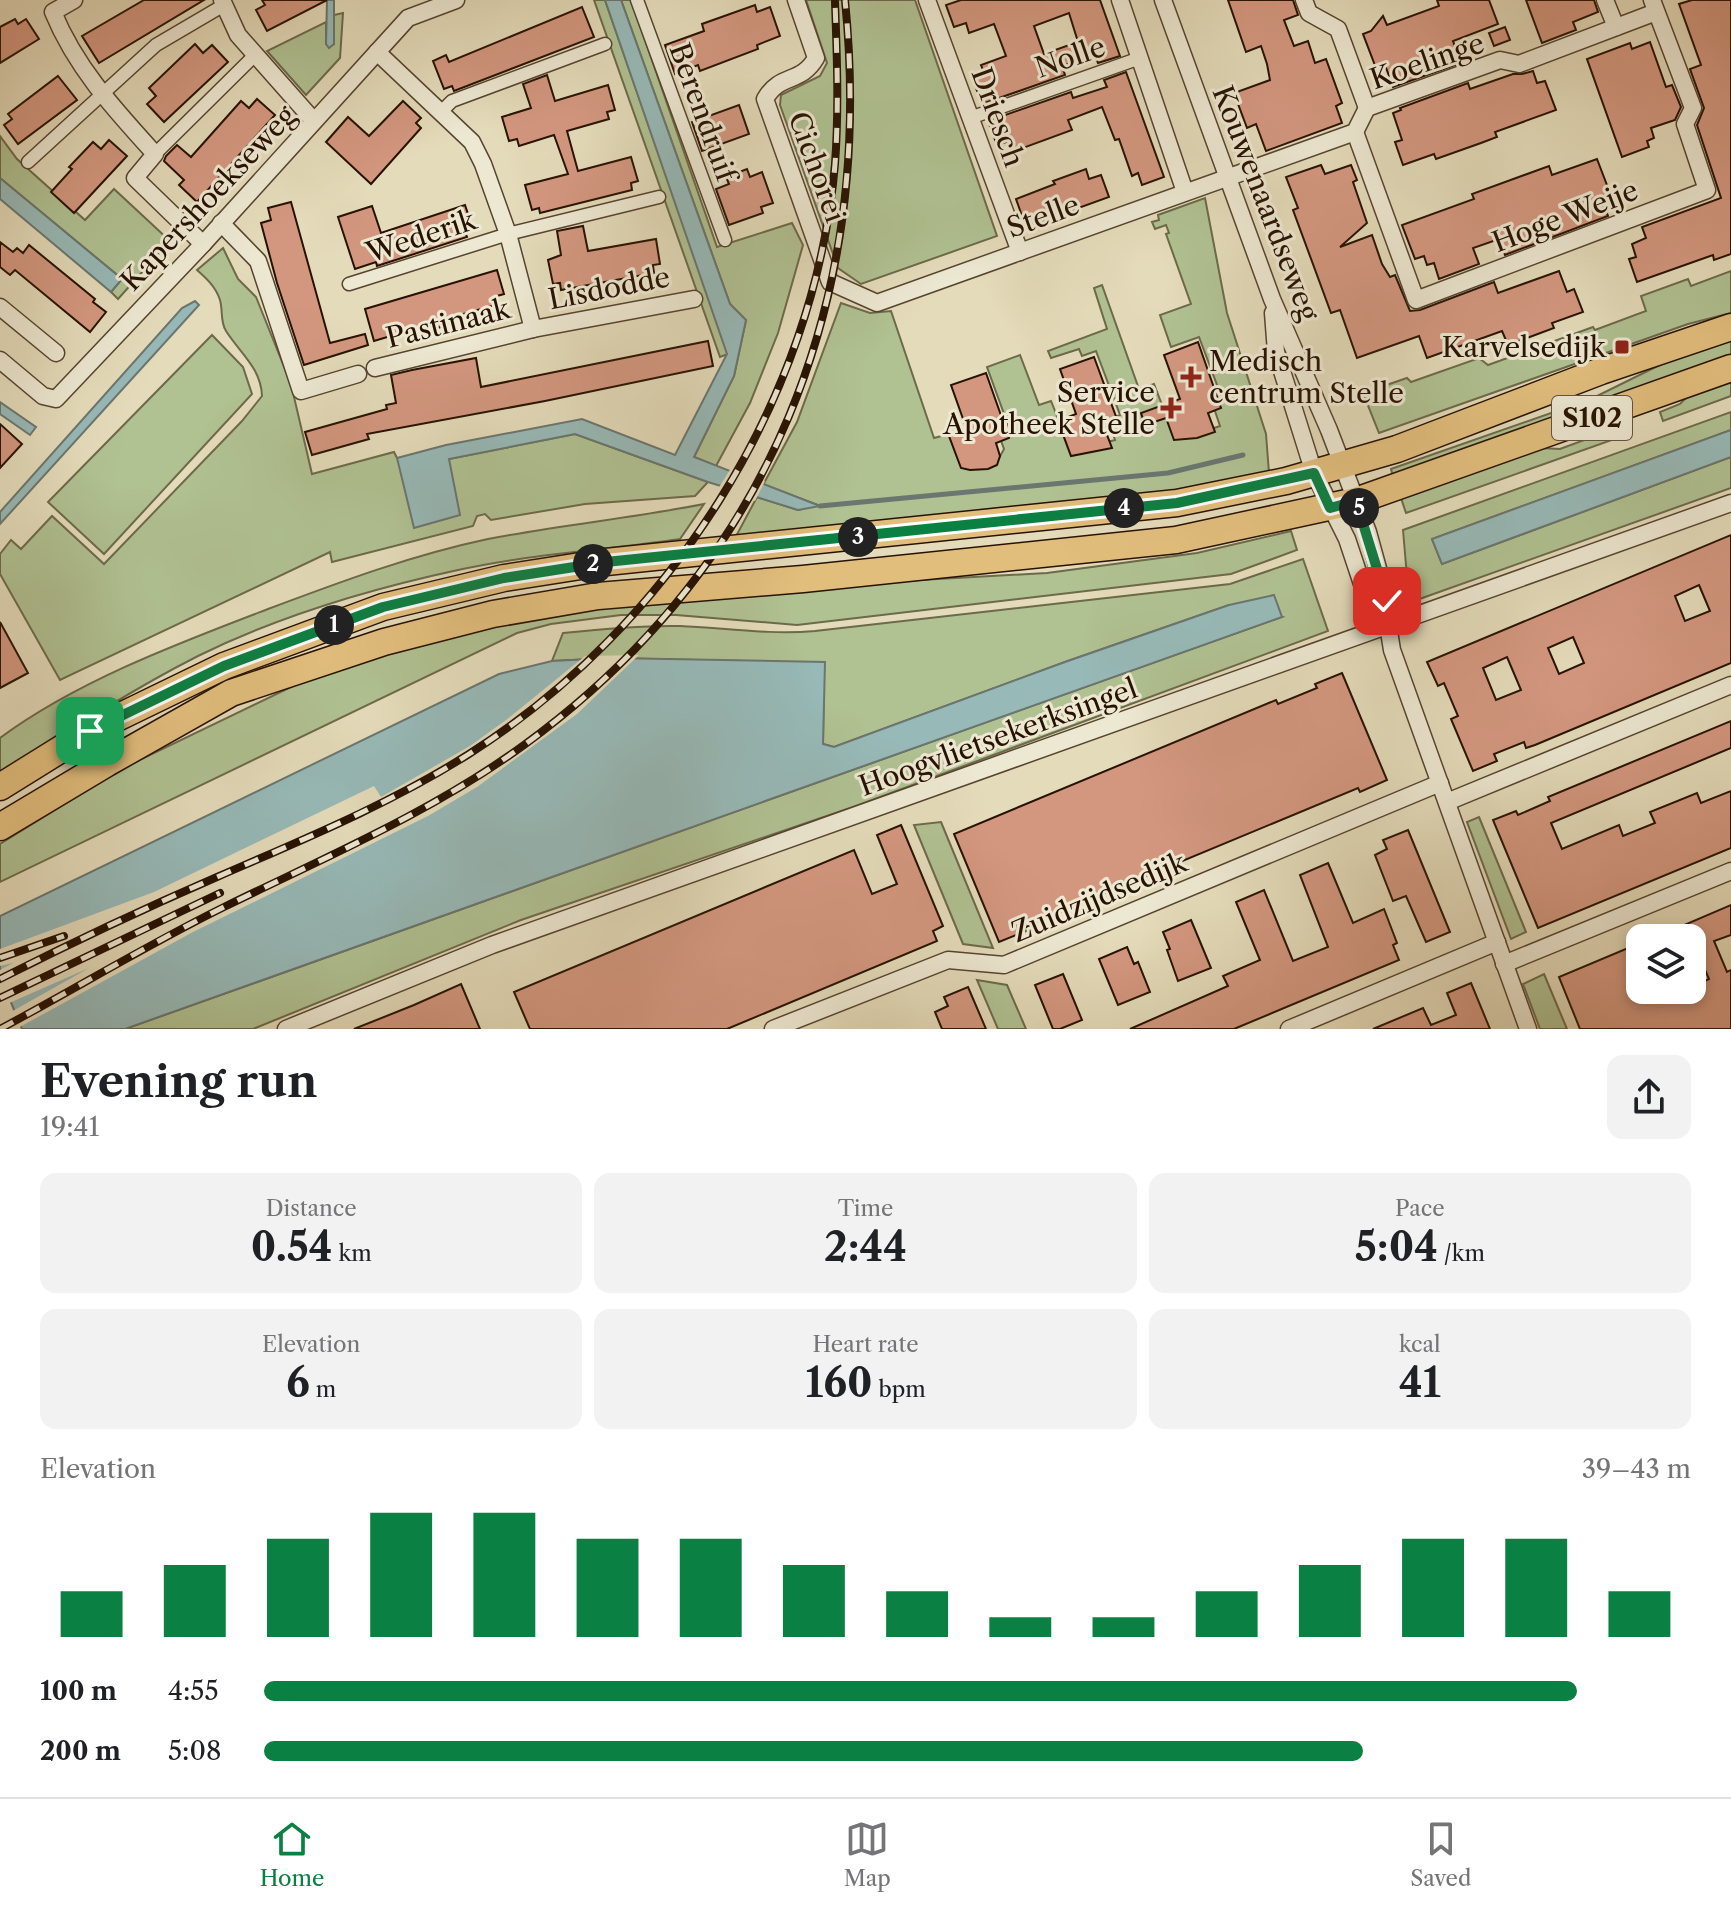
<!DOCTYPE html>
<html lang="en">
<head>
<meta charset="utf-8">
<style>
  :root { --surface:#fff; --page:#f2f2f2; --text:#202124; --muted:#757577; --line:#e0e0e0; --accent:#0b8043 }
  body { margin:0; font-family:"Libre Caslon Text",serif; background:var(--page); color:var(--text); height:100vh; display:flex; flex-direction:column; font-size:30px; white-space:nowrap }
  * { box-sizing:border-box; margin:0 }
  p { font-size:26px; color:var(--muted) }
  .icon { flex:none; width:44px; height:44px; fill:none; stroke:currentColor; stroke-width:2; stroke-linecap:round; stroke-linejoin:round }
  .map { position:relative; height:1029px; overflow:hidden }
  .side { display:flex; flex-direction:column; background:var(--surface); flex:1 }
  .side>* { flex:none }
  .buttons { position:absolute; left:1626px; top:924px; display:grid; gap:16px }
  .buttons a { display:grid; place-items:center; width:80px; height:80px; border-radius:16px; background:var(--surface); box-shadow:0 4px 12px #0003; font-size:40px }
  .pin { position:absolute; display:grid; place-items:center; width:68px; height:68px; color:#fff; margin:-34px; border-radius:16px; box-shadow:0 4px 12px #0006 }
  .km { position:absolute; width:40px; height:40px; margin:-20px; border-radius:50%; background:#222; color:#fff; font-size:22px; line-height:40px; text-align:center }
  .round { display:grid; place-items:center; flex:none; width:84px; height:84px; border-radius:16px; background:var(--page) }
  .overview { display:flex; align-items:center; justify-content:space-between; height:136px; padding:0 40px }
  h1 { font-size:44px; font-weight:700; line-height:60px }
  .metrics { display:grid; grid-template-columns:repeat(3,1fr); gap:12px; height:136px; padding:8px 40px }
  .metrics div { display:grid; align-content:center; border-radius:16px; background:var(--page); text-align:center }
  .metrics b { font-size:40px; font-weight:700 }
  .metrics small { font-size:22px; font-weight:400 }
  .metrics p { font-size:22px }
  .chart { height:224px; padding:16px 40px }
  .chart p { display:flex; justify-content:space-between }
  .chart svg { width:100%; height:144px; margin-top:8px; stroke:var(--accent); stroke-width:6 }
  ul { padding:0 40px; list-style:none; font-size:26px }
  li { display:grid; grid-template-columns:128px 96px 1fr; align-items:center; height:60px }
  li i { height:20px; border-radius:10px; background:var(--accent) }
  .menu { display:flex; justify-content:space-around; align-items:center; height:112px; border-top:2px solid var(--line); background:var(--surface); font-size:22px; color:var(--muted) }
  .menu a { display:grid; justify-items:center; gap:4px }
  .menu .active { color:var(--accent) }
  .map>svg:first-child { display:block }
  .green { fill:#b0c192; stroke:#6c6a4a; stroke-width:2 }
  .water { fill:#97b9b7; stroke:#6a766f; stroke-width:2 }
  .pier { fill:#e4dbba }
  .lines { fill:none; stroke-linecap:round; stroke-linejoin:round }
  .stream { stroke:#6a766f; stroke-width:5 }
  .building { fill:#d3977f; stroke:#271202; stroke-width:2; fill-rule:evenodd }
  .pedestrian-casing { stroke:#564430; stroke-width:15 }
  .minor-casing { stroke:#564430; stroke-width:19 }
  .primary-casing { stroke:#271202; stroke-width:29 }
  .pedestrian { stroke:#ede8d2; stroke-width:12 }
  .minor { stroke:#ede8d2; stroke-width:16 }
  .primary { stroke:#e2be7d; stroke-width:26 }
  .rail-casing { stroke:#271202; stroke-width:8 }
  .rail { stroke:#ede8d2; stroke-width:5; stroke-dasharray:15; stroke-linecap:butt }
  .route-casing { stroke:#fff; stroke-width:16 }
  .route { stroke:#0b8043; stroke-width:10 }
  .poi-dot { fill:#8f2418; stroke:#ede8d2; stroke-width:3 }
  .labels { text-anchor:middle; stroke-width:6; stroke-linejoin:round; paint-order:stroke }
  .shield { fill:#ede8d2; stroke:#625240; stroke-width:2 }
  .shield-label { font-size:26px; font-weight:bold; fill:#271202 }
  .street-label { font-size:28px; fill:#271202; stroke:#ede8d2 }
  .poi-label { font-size:28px; fill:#271202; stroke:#ede8d2; text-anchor:end }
</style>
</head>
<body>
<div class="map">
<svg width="1731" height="1029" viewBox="0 0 1731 1029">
  <rect width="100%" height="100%" fill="#e4dbba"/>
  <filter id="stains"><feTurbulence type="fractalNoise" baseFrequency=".0025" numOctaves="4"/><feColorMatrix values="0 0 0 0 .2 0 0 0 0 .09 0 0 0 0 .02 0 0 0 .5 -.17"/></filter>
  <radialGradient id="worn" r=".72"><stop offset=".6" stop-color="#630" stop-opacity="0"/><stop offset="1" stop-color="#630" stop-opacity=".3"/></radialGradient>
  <g class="green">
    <polygon points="594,0 605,0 728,354 720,357"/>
    <polygon points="621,0 631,0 717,247 792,223 803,245 778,333 750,403 716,466 694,457 734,376 746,320 730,304"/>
    <polygon points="806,0 915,0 997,236 861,284 838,268 780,105 781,95 820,76 827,63"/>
    <polygon points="343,13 340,58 306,95 267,51 326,22 326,44 334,44 334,15"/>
    <polygon points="0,136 17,159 85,220 114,189 170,241 118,299 111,292 122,279 0,178"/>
    <polygon points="1205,198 1227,313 1266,434 1269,473 1175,493 734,540 757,497 798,510 818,505 763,485 797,422 841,303 870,313 891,311 934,438 949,434 961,464 998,460 1004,449 1000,438 1011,433 987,367 1020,355 1039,405 1051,401 1071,451 1115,440 1108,420 1120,415 1096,351 1082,356 1079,349 1051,358 1048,351 1107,329 1094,288 1102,285 1139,389 1154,384 1174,436 1196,434 1220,426 1213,405 1223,401 1199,337 1171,347 1160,315 1191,304 1166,234 1169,233 1166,225 1155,229 1152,222 1159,220 1158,215"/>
    <path d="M223 248 238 279 256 297 291 384 312 474 394 452 397 458 449 459 575 434 708 482 695 496 585 504 491 520 485 514 477 516 473 526 332 562 330 552 60 680 0 574V554L11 540 21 549 52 516 104 564 242 421 262 396C261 368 240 353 226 331 220 322 223 310 220 300 216 287 206 278 197 270Z"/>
    <polygon points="1731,271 1731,313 1688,324 1379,433 1363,393 1407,378 1411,382 1479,358 1488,365 1593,327 1595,330 1646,311 1641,296 1688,279 1691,286"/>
    <polygon points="212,335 243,367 252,394 104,554 48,502"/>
    <polygon points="1731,337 1731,357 1393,477 1391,469 1591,399 1682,354"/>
    <polygon points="1731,378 1731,396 1663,421 1660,412 1680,404 1692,392"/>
    <polygon points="1731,412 1731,430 1432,539 1442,564 1731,457 1731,488 1411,602 1409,600 1403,530"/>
    <polygon points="1622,426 1626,435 1406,513 1401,498 1541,448 1560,449"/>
    <path d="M704 504 680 539C606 550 531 554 458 570 370 589 279 616 198 656 129 691 65 733 0 775V738C77 681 179 643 268 609 340 582 412 555 488 539 560 525 633 518 704 504Z"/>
    <polygon points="1291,531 1297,550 1231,574 797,625 676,615 621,615 551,624 517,633 0,882 0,844 123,768 318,674 467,632 558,614 624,605 884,582 1047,573 1197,553"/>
    <path d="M1303 559 1328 631 856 806 521 920 253 1029H125L1282 617 1229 605 1065 662 834 747 823 744 824 663 611 658 552 661 563 633C601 629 641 625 680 626 725 628 770 635 815 631L1230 584Z"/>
    <polygon points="1479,817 1526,932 1511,939 1467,822"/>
    <polygon points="941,822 993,948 963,944 914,825"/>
    <polygon points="1544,974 1567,1029 1540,1029 1523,984"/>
    <polygon points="977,980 1007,985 1026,1029 998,1029"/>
  </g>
  <g class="water">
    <polygon points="327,0 334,0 334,44 329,48 326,44"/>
    <polygon points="605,0 621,0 730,304 746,320 734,376 694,457 820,506 798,510 708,482 575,434 449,459 460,515 414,528 397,458 446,445 582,419 675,455 727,354"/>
    <polygon points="0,178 122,279 111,292 0,199"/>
    <polygon points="195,301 199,305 0,524 0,512 182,308"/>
    <polygon points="0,402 36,427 30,435 0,414"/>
    <polygon points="1731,430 1731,457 1442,564 1432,539"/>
    <polygon points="1274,595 1282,617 125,1029 22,1029 0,976 0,916 499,674 552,661 611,658 825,662 823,744 834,747 1065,662 1229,605"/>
  </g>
  <g class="pier">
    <polygon points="731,468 765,481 755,501 718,489"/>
    <polygon points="639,655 577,714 477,787 428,816 193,932 18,1028 11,1012 89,968 7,1004 0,986 0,970 13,963 0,966 0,949 154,892 374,786 381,797 470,746 506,720 585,656"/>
  </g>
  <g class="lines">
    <polyline class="stream" points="820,506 1168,473 1243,455"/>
  </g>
  <g class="building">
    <polygon points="144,0 204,0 99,63 82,36"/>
    <polygon points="262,0 327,0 267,31 256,10 265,5"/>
    <path d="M961 0H1100L1120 56 1098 63 1095 55 1062 66 1065 75 982 104 973 80 985 75 981 65 1006 56 994 24 969 33 966 23 954 27 946 5ZM1069 13 1078 42 1044 54 1034 26Z"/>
    <polygon points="1228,0 1293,0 1298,15 1284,20 1294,46 1308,41 1315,63 1326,59 1342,103 1336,106 1342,123 1266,151 1256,124 1247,128 1234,93 1270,80 1267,64 1261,46 1246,52"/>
    <polygon points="1437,0 1489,0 1498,24 1453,41 1461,63 1393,87 1385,65 1376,68 1363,34 1371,31 1383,16 1387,25 1439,6"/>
    <polygon points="1526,0 1594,0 1598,12 1573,22 1576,30 1542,43"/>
    <polygon points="1692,0 1731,0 1731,254 1714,260 1713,255 1637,282 1629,259 1636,257 1632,244 1646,238 1642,227 1721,198 1697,125 1704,108 1690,69 1701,65 1679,4"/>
    <polygon points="755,5 757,12 770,7 780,36 757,45 758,49 700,71 698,65 675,74 665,45 704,31 702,24"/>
    <polygon points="582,7 594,37 454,91 452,86 444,89 433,61 446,55 449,62"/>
    <polygon points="15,19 18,24 26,19 39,39 0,63 0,27"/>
    <polygon points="1505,27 1510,40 1494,46 1489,33"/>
    <polygon points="1650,42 1666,87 1672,85 1681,107 1675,120 1651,128 1654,138 1647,141 1649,147 1622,157 1587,59 1630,43 1632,49"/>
    <polygon points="195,44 203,53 212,45 228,62 164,122 147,104 156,96 149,88"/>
    <polygon points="1533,71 1537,83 1545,81 1556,110 1495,132 1497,137 1481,143 1436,159 1434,154 1403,165 1395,142 1402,140 1393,113 1401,110 1400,108 1468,83 1470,89 1513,74 1522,74"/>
    <polygon points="1126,72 1164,177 1142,185 1138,173 1132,176 1119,139 1115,140 1102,107 1068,120 1072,130 1012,152 1009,141 997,145 988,121 1071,92 1073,98 1107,87 1104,80"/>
    <polygon points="547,75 555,101 608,85 615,110 607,112 609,119 567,131 578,171 631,157 638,181 631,183 632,190 540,213 539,208 532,210 525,185 568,174 554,135 519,146 517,139 509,141 502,117 531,108 523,84"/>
    <polygon points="58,76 77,100 18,144 4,125 12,119 8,114"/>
    <polygon points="257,99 275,115 197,202 179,185 184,180 164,161 166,156 177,145 191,157 241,101 249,108"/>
    <polygon points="403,101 421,118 416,123 421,128 371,184 326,142 348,117 369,136"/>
    <polygon points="739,105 749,134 702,151 692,122"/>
    <polygon points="109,140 127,156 74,213 51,192 72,169 69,167 93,142 101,149"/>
    <polygon points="1597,159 1610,193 1601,197 1608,216 1505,255 1499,239 1473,248 1479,264 1439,279 1434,263 1427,265 1424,256 1415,259 1402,225 1474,199 1472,194 1549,166 1552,175"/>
    <polygon points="1321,165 1325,174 1351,165 1357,180 1353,182 1367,223 1340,247 1372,235 1382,264 1390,277 1395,275 1410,311 1420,310 1494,282 1498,293 1559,271 1567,292 1574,289 1583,312 1552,323 1554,328 1508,345 1502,331 1427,358 1419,336 1357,358 1340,310 1331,313 1293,210 1298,208 1286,177"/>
    <polygon points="747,169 750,177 762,172 773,203 761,207 763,213 729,225 716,189 729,184 726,177"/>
    <polygon points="1086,169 1089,179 1101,175 1109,197 1026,227 1016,199 1055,184 1053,181"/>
    <polygon points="291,202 330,343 365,334 368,345 304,365 277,283 261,223 271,220 268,208"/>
    <polygon points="465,205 473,229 465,232 467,237 377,266 376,262 355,269 338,217 372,206 381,233"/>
    <polygon points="583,226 588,251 656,239 660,264 653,265 654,273 561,290 560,283 553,284 548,260 561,255 557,231"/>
    <polygon points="0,242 13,252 17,248 23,253 29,245 95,299 93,302 106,312 90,332 15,270 10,275 0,267"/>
    <polygon points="497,270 504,294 497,296 499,304 446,319 448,325 416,334 414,329 374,341 365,309"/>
    <polygon points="708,341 713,366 545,401 367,434 369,439 312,455 305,432 387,409 386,405 396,403 391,375 412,370 476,358 481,387"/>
    <polygon points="1198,342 1221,408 1208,413 1215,432 1197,438 1174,440 1166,418 1145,425 1141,413 1180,399 1164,355"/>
    <polygon points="1094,357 1118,422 1104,427 1112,448 1071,456 1058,421 1076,414 1060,369"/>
    <polygon points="986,373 1009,438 996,443 1000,456 997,465 988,469 970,470 961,468 949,436 967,430 951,385"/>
    <polygon points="0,424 22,444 0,468"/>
    <path d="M1731 535V663L1535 745 1526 748 1524 742 1494 754 1497 761 1473 771 1451 719 1458 716 1444 683 1438 686 1427 662ZM1699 585 1710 611 1685 621 1675 596ZM1573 637 1584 663 1559 674 1548 648ZM1507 657 1521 690 1496 700 1483 668Z"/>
    <polygon points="0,622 28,673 0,688"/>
    <polygon points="1342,673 1387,780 1360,792 1358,788 1050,916 1024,928 1026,931 999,942 954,834 1276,700 1278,704 1317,688 1315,684"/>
    <polygon points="1731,721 1731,748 1551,823 1562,849 1619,825 1623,836 1655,823 1650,812 1697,793 1701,803 1731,791 1731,848 1538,928 1493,820 1516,811 1518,815 1550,801 1548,797"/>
    <polygon points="901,825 943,926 933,931 937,941 727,1029 530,1029 514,992 854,850 872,894 897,884 877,835"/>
    <polygon points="1408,830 1450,932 1426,942 1406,896 1393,901 1375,855 1387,849 1383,840"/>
    <polygon points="1328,863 1353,923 1384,909 1397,943 1393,945 1399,960 1234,1029 1130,1029 1228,986 1223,976 1260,960 1236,902 1264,890 1293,961 1328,947 1300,875"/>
    <polygon points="1731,905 1731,935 1714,941 1727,972 1731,970 1731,1029 1580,1029 1559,977 1640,943 1640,990 1692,990 1692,987 1709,979 1696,949 1692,951 1692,938 1654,938"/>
    <polygon points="1191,920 1211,968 1178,981 1167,950 1170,949 1163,932"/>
    <polygon points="1127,947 1134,964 1138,962 1150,992 1118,1005 1099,959"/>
    <polygon points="1063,974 1082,1020 1060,1029 1053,1029 1035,985"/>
    <polygon points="1471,983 1490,1029 1373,1029 1423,1008 1431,1025 1456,1015 1447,993"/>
    <polygon points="461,984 480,1029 354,1029 414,1005"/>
    <polygon points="968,987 986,1029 942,1029 935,1012 948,1006 944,997"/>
  </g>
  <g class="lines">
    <defs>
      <g id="pedestrian">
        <polyline points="637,0 725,240"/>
        <polyline points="441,112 452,101 605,44"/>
        <polyline points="970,118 1140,58"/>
        <polyline points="155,154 255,55"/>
        <polyline points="28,162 156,45 224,5"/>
        <polyline points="349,284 508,234 659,197"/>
      </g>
      <g id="minor">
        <path d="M74 0 53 12C76 68 115 110 155 154L135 178 203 244"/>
        <polyline points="222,0 238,35 314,121"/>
        <path d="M796 0 816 58C800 85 781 72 765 99L830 282 877 303 1355 132 1367 108 1500 60 1519 64 1656 12"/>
        <polyline points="927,0 1020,252"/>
        <polyline points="1120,0 1185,192"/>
        <polyline points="1163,0 1272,299 1329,430 1368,532 1387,601 1388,625 1392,650 1528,1029"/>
        <polyline points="1304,0 1309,13 1338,29 1367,108"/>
        <polyline points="1605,0 1616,27"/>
        <polyline points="377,52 472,142 483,164 508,234 533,329"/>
        <polyline points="1355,132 1416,300 1707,190 1685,124 1693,108 1652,0"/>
        <polyline points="221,223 258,261 301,391 358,374"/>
        <polyline points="0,307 56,353"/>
        <polyline points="1273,313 1276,352 1314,473 1347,539 1369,605 1388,625"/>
        <polyline points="0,360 43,396 56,399 203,244 408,18 456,0"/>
        <polyline points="375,368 533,329 694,299"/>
        <polyline points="1447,802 1731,685"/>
        <polyline points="1504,964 1731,871"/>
        <polyline points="286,1029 492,945 1731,503"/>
        <polyline points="773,1029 948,960 1004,965 1440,783"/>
        <polyline points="1289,1029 1497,942"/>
      </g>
      <g id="primary">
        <polyline points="0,787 90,731 224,666 383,607 504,578 606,562 1177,503 1286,481 1397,449 1601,371 1731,327"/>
        <polyline points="0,827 107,763 231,693 384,642 493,614 598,596 803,579 1176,540 1356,501 1731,368"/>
      </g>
    </defs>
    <use href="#pedestrian" class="pedestrian-casing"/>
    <use href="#minor" class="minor-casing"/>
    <use href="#primary" class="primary-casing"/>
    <use href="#pedestrian" class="pedestrian"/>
    <use href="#minor" class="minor"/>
    <use href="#primary" class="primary"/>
    <defs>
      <g id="rail">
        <polyline points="0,958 64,936"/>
        <path d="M0 979C71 943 143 909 217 877 302 840 390 804 469 754 669 627 815 401 835 164 839 110 837 56 835 2"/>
        <polyline points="0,998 220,893"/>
        <path d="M0 1029C75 989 147 945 224 907 326 857 432 812 524 745 771 565 875 300 845 0"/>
      </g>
    </defs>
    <use href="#rail" class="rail-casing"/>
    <use href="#rail" class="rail"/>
  </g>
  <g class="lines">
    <defs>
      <polyline id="route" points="90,731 224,666 383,607 504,578 606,562 1177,503 1314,473 1330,508 1356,501 1387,601"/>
    </defs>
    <use href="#route" class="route-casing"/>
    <use href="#route" class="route"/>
  </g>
  <g class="poi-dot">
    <rect x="1614" y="339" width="16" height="16" rx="4"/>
    <path d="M1187 365h8v8h8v8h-8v8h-8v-8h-8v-8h8z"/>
    <path d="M1167 396h8v8h8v8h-8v8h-8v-8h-8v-8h8z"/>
  </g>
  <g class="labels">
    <rect class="shield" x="1552" y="396" width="80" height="44" rx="6"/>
    <g class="shield-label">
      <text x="1592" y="427">S102</text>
    </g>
    <g class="street-label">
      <text transform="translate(1070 57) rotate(-19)" y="10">Nolle</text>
      <text transform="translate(1427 61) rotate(-19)" y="10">Koelinge</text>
      <text transform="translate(703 112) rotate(70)" y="10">Berendruif</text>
      <text transform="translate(998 117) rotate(70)" y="10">Driesch</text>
      <text transform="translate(817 167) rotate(70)" y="10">Cichorei</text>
      <text transform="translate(208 198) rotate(-47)" y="10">Kapershoekseweg</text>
      <text transform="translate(1266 203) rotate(69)" y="10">Kouwenaardseweg</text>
      <text transform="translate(1043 216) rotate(-20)" y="10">Stelle</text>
      <text transform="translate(1565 216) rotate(-21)" y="10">Hoge Weije</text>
      <text transform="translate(421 236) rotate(-18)" y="10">Wederik</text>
      <text transform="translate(609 288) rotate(-11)" y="10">Lisdodde</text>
      <text transform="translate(448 323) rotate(-14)" y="10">Pastinaak</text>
      <text transform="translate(998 737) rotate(-20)" y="10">Hoogvlietsekerksingel</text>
      <text transform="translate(1099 897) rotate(-23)" y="10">Zuidzijdsedijk</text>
    </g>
    <g class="poi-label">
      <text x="1606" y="357">Karvelsedijk</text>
      <text x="1209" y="371" text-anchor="start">Medisch<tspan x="1209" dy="32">centrum Stelle</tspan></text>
      <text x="1155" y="402">Service<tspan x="1155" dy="32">Apotheek Stelle</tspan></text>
    </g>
  </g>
  <rect width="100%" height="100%" filter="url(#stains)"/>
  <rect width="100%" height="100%" fill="url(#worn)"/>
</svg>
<div class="buttons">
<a><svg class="icon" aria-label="layers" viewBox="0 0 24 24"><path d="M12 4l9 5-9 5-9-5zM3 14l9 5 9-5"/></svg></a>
</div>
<div class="pin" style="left:90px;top:731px;background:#1e9e55"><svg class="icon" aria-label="arrive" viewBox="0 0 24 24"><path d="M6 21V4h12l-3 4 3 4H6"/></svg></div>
<div class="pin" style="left:1387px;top:601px;background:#d93025"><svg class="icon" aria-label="check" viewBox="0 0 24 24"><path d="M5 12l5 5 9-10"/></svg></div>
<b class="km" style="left:334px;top:625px">1</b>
<b class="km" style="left:593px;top:564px">2</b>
<b class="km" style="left:858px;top:537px">3</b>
<b class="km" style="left:1124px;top:508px">4</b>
<b class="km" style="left:1359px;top:508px">5</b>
</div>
<section class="side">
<div class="overview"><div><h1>Evening run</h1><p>19:41</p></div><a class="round"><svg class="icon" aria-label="share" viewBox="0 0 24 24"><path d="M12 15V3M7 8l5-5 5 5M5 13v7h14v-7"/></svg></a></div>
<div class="metrics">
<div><p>Distance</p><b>0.54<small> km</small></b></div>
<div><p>Time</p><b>2:44</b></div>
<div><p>Pace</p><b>5:04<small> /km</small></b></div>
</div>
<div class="metrics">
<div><p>Elevation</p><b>6<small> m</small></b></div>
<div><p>Heart rate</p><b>160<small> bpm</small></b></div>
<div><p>kcal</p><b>41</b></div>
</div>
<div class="chart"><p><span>Elevation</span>39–43 m</p>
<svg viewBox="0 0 160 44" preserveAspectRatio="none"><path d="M5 44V30M15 44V22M25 44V14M35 44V6M45 44V6M55 44V14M65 44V14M75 44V22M85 44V30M95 44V38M105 44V38M115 44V30M125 44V22M135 44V14M145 44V14M155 44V30"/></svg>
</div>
<ul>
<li><b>100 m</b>4:55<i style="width:92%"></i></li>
<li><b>200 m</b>5:08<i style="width:77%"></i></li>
</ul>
</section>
<nav class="menu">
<a class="active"><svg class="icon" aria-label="home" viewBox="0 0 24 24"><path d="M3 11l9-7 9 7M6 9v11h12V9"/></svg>Home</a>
<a><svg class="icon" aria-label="map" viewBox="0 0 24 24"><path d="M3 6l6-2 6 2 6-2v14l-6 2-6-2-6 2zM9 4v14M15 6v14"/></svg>Map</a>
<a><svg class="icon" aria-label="saved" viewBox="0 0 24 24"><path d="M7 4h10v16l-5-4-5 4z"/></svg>Saved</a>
</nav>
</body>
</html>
